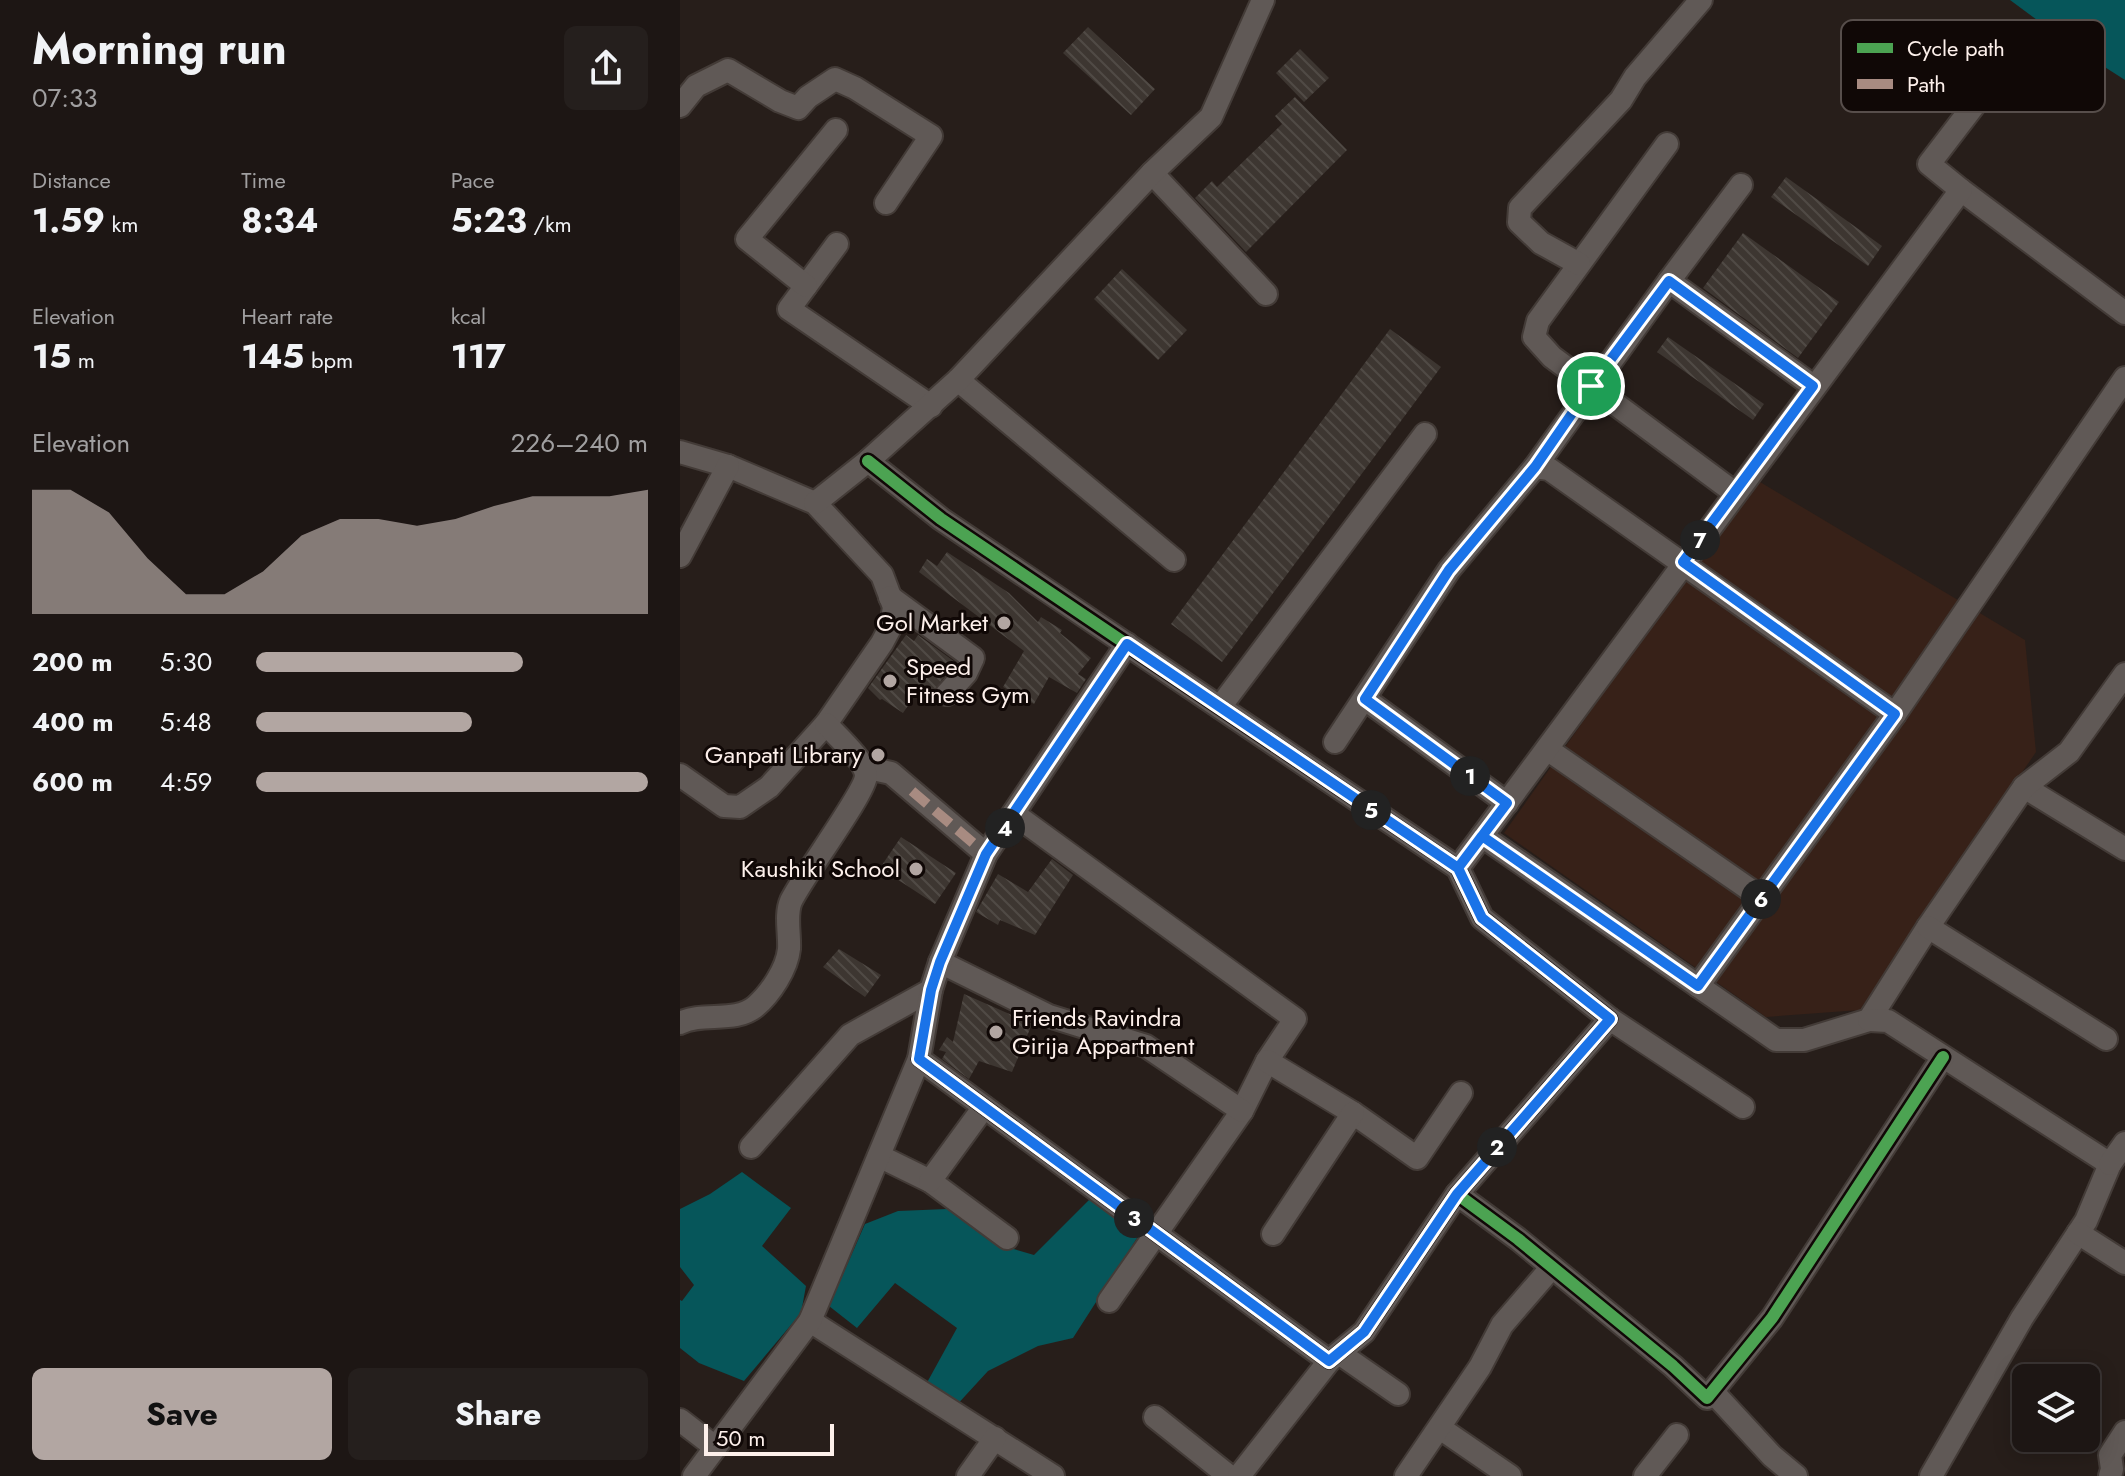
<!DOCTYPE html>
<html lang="en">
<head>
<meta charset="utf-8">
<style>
  :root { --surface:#1d1614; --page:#251f1d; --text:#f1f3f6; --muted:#a09fa0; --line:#3b3534; --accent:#b2a6a2 }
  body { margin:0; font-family:Jost,sans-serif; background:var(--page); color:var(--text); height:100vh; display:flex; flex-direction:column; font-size:30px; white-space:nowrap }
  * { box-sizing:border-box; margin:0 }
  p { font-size:26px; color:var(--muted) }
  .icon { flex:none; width:44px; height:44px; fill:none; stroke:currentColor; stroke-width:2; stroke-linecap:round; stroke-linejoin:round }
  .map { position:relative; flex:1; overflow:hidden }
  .side { display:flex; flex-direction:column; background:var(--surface); width:680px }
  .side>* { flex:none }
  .controls { position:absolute; left:1332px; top:1364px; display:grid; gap:16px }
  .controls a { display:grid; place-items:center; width:88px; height:88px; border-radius:12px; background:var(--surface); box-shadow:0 4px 20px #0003,0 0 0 2px var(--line); font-size:40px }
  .scale { position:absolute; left:24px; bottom:20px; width:130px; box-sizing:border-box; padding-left:8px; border:4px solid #fdf0eb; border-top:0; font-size:22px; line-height:28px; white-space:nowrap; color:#fdf0eb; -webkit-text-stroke:6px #100806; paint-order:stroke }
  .pin { position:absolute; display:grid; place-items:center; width:68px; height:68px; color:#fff; margin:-34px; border:4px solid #fff; border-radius:50%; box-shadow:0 2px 8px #0007 }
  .km { position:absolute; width:40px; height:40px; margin:-20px; border-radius:50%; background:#222; color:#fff; font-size:22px; line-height:40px; text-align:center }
  .round { display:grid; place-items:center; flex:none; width:84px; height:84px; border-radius:12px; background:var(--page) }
  .headline { display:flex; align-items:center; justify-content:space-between; height:136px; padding:0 32px }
  h1 { font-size:44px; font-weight:700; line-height:60px }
  .stats { display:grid; grid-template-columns:repeat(3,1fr); gap:12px; height:136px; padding:8px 32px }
  .stats div { display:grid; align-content:center }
  .stats b { font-size:34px; font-weight:700 }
  .stats small { font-size:22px; font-weight:400 }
  .stats p { font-size:22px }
  .chart { height:224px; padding:16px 32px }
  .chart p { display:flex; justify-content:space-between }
  .chart svg { width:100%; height:144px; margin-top:8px; fill:var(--accent); opacity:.7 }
  .primary-button { display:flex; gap:16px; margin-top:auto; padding:16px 32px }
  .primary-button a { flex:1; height:92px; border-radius:12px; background:var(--accent); color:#111; font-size:32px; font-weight:700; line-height:92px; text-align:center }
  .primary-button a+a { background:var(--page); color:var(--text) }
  ul { padding:0 32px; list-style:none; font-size:26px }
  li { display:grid; grid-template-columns:128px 96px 1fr; align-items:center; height:60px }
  li i { height:20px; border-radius:10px; background:var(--accent) }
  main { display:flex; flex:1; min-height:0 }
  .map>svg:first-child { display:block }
  .built { fill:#372118 }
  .water { fill:#06565a }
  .building { fill:url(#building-back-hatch) }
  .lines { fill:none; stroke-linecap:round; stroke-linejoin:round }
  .minor-casing { stroke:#433b37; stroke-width:26 }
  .minor { stroke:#605956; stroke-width:22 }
  .quiet { stroke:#a88b81; stroke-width:10; stroke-dasharray:20 10; stroke-linecap:butt }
  .cycleway-casing { stroke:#100806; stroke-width:17 }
  .cycleway { stroke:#4ca352; stroke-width:12 }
  .route-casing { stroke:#fff; stroke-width:16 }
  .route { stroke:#1a73e8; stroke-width:10 }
  .poi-dot { fill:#b2a6a2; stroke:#100806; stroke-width:3 }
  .labels { text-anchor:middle; stroke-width:6; stroke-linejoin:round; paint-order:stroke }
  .poi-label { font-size:24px; fill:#fdf0eb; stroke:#100806; text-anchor:end }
  .key { fill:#100806; stroke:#574e4b; stroke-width:2 }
  .key-label { font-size:22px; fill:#fdf0eb }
</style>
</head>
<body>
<main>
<section class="side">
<div class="headline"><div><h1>Morning run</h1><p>07:33</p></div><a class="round"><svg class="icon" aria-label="share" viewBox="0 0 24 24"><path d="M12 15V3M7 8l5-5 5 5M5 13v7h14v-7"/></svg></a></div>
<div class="stats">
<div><p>Distance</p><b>1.59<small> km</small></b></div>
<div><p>Time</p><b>8:34</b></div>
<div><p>Pace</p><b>5:23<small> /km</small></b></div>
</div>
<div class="stats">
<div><p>Elevation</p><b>15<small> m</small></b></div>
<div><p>Heart rate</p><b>145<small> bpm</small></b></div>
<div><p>kcal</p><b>117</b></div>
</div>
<div class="chart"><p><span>Elevation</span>226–240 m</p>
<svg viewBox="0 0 160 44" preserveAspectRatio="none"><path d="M0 44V6L10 6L20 13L30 27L40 38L50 38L60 31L70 20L80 15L90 15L100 17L110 15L120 11L130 8L140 8L150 8L160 6V44z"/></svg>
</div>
<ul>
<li><b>200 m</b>5:30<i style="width:68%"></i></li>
<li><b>400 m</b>5:48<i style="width:55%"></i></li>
<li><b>600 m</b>4:59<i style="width:100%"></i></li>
</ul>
<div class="primary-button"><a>Save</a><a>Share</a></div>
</section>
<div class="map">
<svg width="1445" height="1476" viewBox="0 0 1445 1476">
  <defs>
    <pattern id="building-back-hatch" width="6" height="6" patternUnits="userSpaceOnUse" patternTransform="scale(2)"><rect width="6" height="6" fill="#3d3631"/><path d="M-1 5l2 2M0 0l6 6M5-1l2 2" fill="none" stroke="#504a45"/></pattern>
  </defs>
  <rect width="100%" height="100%" fill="#271e1a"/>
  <polygon class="built" points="1075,479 1345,640 1356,752 1180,1010 1086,1017 824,833"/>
  <g class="water">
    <polygon points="1330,0 1445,0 1445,80 1395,48"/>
    <polygon points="62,1172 111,1208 82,1246 126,1286 121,1313 64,1381 19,1363 0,1348 0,1300 2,1301 14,1285 0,1267 0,1209 30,1194"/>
    <polygon points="412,1197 459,1235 393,1338 358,1346 308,1371 274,1408 244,1388 277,1328 215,1283 177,1328 149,1306 185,1224 218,1211 267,1209 313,1243 354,1255"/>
  </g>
  <g class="building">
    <polygon points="408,27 475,89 451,115 383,53"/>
    <polygon points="620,49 649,78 624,102 596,73"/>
    <polygon points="615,97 667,150 566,252 515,198 532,181 537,187 602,124 595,116"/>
    <polygon points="1106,177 1202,246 1188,266 1091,197"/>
    <polygon points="1063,233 1159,302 1118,358 1023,288"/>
    <polygon points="442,269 507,330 478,360 414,299"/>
    <polygon points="710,329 761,367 542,662 491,624"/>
    <polygon points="988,337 1084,404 1073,420 977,352"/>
    <polygon points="267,552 329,593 358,622 361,617 382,630 380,633 411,658 398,674 406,679 397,693 369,677 354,704 323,687 344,651 239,572 247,559 257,566"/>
    <polygon points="226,635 234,641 238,635 275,662 253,692 242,685 223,713 202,699 200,700 188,688"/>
    <polygon points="221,837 276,873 255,904 200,868"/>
    <polygon points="372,859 393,875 355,935 320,920 318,925 296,912 318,874 348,892"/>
    <polygon points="159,949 201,975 185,997 143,967"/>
    <polygon points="284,994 352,1024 332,1072 299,1061 289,1079 262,1059 266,1052 259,1050 267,1037 273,1042"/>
  </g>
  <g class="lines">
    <defs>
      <g id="minor">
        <polyline points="0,106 16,86 48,70 100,101 118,108 128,97 155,79 175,88 251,136 206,203"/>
        <polyline points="987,144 858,321 854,337 872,357 1055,493"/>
        <polyline points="472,173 586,294"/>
        <polyline points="1061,185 989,281 1133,386"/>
        <polyline points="1281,190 1445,313"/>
        <polyline points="157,244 109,309 251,406"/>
        <polyline points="899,264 861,243 839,222 840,208 941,100 955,77 1021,0"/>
        <polyline points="126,286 67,239 156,130"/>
        <polyline points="278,380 494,560"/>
        <polyline points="0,452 48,466 135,503 202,575 214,607 211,626 202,643 146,724 89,787 60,807 44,806 0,775"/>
        <polyline points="188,461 261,519 778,868 802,918 930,1019 777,1194"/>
        <polyline points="855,467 989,281"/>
        <polyline points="135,503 188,461 278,380 472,173 531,117 583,0"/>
        <polyline points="0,556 48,466"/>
        <polyline points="210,597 293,658 286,673 267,694"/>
        <polyline points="685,699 827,803"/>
        <polyline points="540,707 745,434"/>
        <polyline points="655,742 769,570 855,467 869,469 1215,714 1445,378"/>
        <polyline points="867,749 1082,898"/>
        <polyline points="184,767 211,773 306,854"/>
        <polyline points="1344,787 1445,849"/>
        <polyline points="334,814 615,1019 587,1061 562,1111 429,1301"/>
        <polyline points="802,836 1281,190 1249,164 1331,57"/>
        <polyline points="778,868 802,836 1096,1040 1124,1040 1189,1020 1248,927 1344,787 1389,752 1445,674"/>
        <polyline points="1248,927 1426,1039"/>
        <polyline points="260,962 369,1016 466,1046 562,1111"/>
        <polyline points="1018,986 1215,714"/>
        <polyline points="930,1019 1063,1107"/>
        <polyline points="1189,1020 1208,1021 1430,1164 1406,1221 1342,1318 1251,1476"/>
        <path d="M0 1023C23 1011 55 1024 76 1006 90 994 107 969 109 949 110 934 105 915 111 901 123 876 185 793 186 776 186 762 156 735 146 724"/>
        <polyline points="239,1059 649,1361 684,1332 777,1194 838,1239 993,1366 1027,1398 1092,1318 1263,1057"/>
        <polyline points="587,1061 673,1113 737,1158 781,1093"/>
        <polyline points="71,1147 170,1035 251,990"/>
        <polyline points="199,1156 250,1181 327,1238"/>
        <polyline points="1430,1164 1445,1143"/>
        <polyline points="250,1181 304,1107"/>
        <polyline points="1398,1233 1445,1263"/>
        <polyline points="593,1234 673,1113"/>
        <polyline points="130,1321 373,1476"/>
        <polyline points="659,1353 718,1394"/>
        <polyline points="1032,1391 1092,1456 1116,1476"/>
        <polyline points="475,1417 549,1476"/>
        <polyline points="0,1420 35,1447"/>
        <polyline points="760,1428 830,1476"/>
        <polyline points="14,1476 130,1321 239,1059 251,990 260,962 306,854 447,644"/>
        <polyline points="288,1476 315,1438"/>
        <polyline points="559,1476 649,1361"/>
        <polyline points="726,1476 800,1367 822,1325 872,1267"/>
        <polyline points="965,1476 997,1435"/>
        <polyline points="1430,1476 1432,1469 1430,1455 1445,1432"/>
      </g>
    </defs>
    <use href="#minor" class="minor-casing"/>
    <use href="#minor" class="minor"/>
    <polyline class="quiet" points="232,791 306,854"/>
    <defs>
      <g id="cycleway">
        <polyline points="188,461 261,519 778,868 802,918 930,1019 777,1194"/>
        <polyline points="239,1059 649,1361 684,1332 777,1194 838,1239 993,1366 1027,1398 1092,1318 1263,1057"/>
      </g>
    </defs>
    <use href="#cycleway" class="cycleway-casing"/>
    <use href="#cycleway" class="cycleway"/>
  </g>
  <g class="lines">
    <defs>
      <polyline id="route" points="911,386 855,467 769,570 685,699 827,803 778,868 802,918 930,1019 777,1194 684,1332 649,1361 239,1059 251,990 260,962 306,854 447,644 778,868 802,836 1018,986 1215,714 1003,562 1133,386 989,281 911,386"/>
    </defs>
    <use href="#route" class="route-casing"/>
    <use href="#route" class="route"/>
  </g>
  <g class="poi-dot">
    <circle cx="324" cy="623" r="8"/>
    <circle cx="210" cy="681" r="8"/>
    <circle cx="198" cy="755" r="8"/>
    <circle cx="236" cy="869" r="8"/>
    <circle cx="316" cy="1032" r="8"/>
  </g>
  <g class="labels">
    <g class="poi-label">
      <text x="308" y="631">Gol Market</text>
      <text x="226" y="675" text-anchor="start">Speed<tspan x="226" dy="28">Fitness Gym</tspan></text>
      <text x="182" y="763">Ganpati Library</text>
      <text x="220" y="877">Kaushiki School</text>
      <text x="332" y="1026" text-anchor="start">Friends Ravindra<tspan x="332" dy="28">Girija Appartment</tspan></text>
    </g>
  </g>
  <rect x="1161" y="20" width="264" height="92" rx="12" class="key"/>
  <rect x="1177" y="43" width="36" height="10" fill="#4ca352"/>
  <rect x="1177" y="79" width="36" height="10" fill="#a88b81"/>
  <g class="key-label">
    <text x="1227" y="56">Cycle path</text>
    <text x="1227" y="92">Path</text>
  </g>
</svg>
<div class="controls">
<a><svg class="icon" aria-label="layers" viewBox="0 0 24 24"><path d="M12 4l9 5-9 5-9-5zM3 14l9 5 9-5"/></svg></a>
</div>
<div class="scale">50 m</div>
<div class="pin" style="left:911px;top:386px;background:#1e9e55"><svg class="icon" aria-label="arrive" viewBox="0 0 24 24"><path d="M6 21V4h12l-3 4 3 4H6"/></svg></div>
<b class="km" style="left:790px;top:776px">1</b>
<b class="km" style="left:817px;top:1147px">2</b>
<b class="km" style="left:454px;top:1218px">3</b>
<b class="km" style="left:325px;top:828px">4</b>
<b class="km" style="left:691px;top:810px">5</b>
<b class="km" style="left:1081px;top:899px">6</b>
<b class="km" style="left:1020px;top:540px">7</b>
</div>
</main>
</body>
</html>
